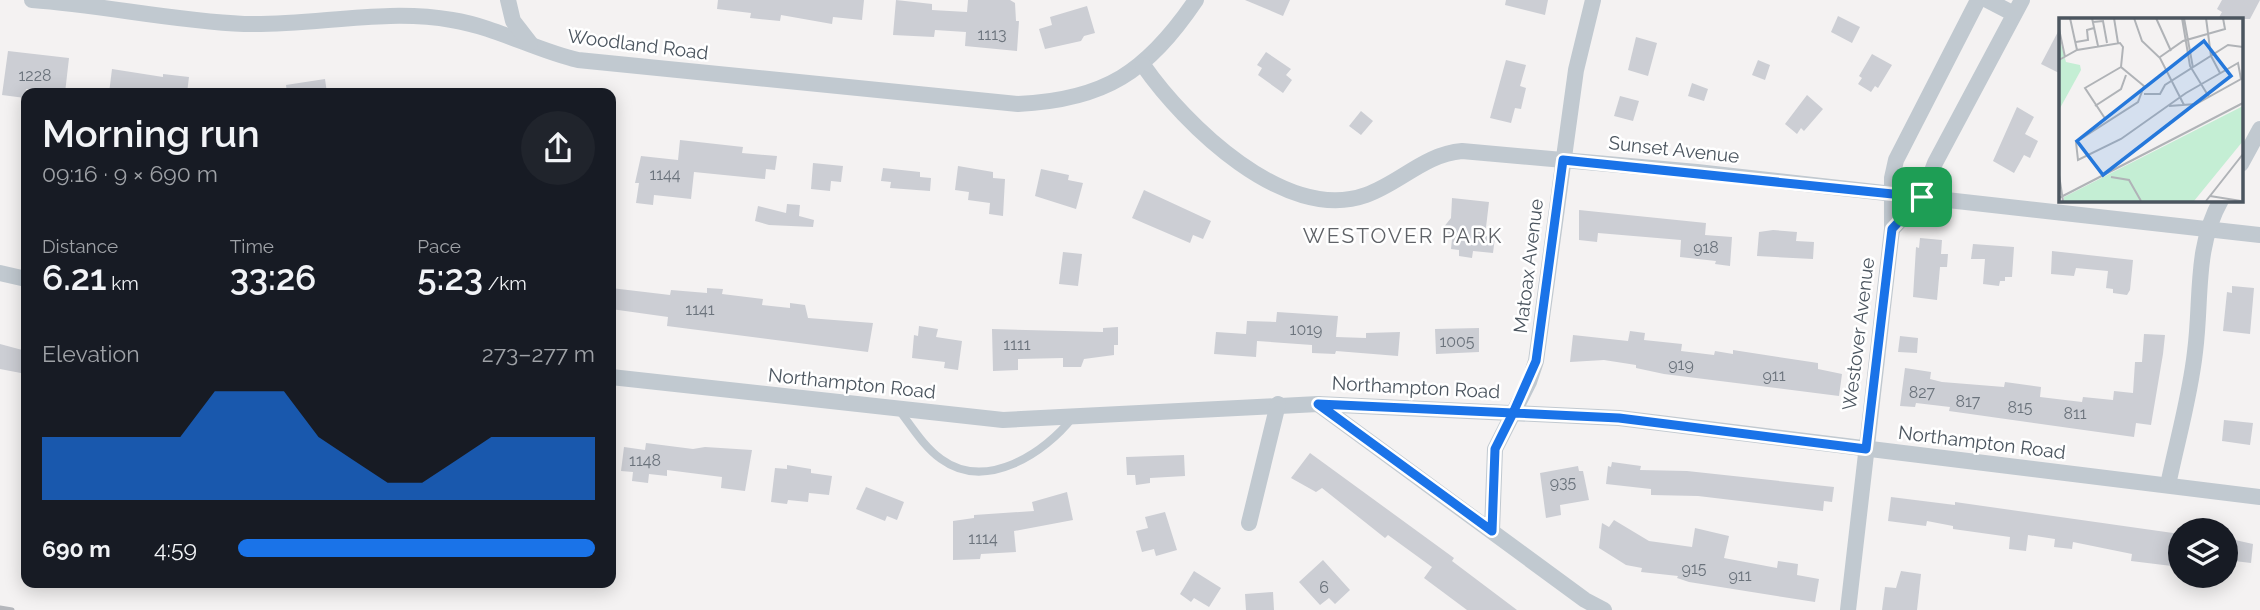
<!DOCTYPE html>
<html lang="en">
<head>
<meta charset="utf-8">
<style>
  :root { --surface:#171b24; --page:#20242c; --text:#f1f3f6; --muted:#9ea1a6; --accent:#1a73e8 }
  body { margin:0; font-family:Raleway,sans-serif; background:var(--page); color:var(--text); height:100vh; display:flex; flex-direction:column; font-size:26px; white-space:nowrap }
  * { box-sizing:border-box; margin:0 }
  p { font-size:23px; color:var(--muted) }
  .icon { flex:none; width:38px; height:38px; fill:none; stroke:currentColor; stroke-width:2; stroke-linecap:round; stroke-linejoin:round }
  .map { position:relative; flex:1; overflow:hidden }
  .side { position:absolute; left:21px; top:88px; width:595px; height:500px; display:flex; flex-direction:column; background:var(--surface); border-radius:14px; box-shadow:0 4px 18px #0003 }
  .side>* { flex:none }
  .buttons { position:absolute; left:2168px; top:518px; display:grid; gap:14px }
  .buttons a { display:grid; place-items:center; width:70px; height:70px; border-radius:50%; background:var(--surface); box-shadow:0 4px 18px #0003; font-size:35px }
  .pin { position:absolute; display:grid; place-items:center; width:60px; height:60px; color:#fff; margin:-30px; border-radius:14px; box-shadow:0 4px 10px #0006 }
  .round { display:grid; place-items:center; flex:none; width:74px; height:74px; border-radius:37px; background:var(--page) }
  .head { display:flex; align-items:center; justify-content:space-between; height:119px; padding:0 21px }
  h1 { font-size:38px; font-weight:600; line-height:52px }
  .stats { display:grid; grid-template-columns:repeat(3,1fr); gap:10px; height:119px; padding:7px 21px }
  .stats div { display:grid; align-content:center }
  .stats b { font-size:35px; font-weight:600 }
  .stats small { font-size:19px; font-weight:400 }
  .stats p { font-size:19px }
  .chart { height:196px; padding:14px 21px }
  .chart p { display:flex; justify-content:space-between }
  .chart svg { width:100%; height:126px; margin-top:7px; fill:var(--accent); opacity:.7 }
  ul { padding:0 21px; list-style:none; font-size:23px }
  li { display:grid; grid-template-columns:112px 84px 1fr; align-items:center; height:52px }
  li i { height:18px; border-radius:9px; background:var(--accent) }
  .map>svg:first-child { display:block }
  .building { fill:#ccced4 }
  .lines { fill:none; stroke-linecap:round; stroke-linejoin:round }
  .service { stroke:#c1c9d0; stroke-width:8 }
  .minor { stroke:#c1c9d0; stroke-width:16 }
  .rail { stroke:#b5b7bc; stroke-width:5 }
  .route-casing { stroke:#fff; stroke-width:14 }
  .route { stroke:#1a73e8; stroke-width:9 }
  .labels { text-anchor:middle; stroke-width:5; stroke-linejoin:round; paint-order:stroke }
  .number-label { font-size:16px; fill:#6b737c }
  .street-label { font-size:19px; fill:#4b555f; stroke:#fff }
  .neighbourhood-label { font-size:21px; letter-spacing:2px; fill:#5f6267; stroke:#fff }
  .inset-road { fill:none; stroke:#b0b3b7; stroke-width:2 }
  .view { fill:#2578db; fill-opacity:0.15; stroke:#2578db; stroke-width:3.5 }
  .inset-edge { fill:none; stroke:#4b555f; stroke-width:3.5 }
</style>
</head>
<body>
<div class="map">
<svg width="2260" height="610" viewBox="0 0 2260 610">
  <rect width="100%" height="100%" fill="#f4f2f2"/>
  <g class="building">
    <polygon points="718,0 864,0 862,20 833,17 832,24 781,15 780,21 750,18 751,13 717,9"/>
    <polygon points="896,0 932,4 932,10 967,12 968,0 1010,0 1015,3 1016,21 1019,21 1017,51 965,46 966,32 935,30 934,37 893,35"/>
    <polygon points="1245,0 1290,0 1283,16"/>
    <polygon points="1506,0 1548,0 1545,15 1505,5"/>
    <polygon points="2222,0 2260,0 2250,19 2218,19 2222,12 2217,9"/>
    <polygon points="1087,6 1095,33 1084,36 1081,41 1045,49 1039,29 1052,25 1050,17"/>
    <polygon points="1838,16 1860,27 1852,43 1831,32"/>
    <polygon points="2061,26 2061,74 2041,64"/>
    <polygon points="1636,37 1657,43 1648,76 1628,70"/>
    <polygon points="8,51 69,58 65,93 26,89 25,98 2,95"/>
    <polygon points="1266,52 1291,69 1286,75 1292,80 1283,93 1258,75 1262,68 1257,65"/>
    <polygon points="1872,54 1892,65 1878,88 1875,86 1871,92 1858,84 1862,78 1859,76"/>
    <polygon points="1506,60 1526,65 1520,86 1526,88 1521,109 1515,108 1511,123 1490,118"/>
    <polygon points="1758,60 1770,65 1765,80 1752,75"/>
    <polygon points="112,69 163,77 163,74 189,77 187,93 109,93"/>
    <polygon points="325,79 327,93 287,93 286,85"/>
    <polygon points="1692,83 1708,89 1704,101 1688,96"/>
    <polygon points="1807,95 1823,109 1804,131 1801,128 1797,134 1785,124"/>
    <polygon points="1620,96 1639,101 1633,121 1614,116"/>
    <polygon points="2017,107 2034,117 2025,134 2038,141 2030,158 2024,155 2014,173 1993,161"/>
    <polygon points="1361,111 1373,121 1361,135 1349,126"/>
    <polygon points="680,140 743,147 742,153 777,156 775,170 766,169 765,179 694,172 691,199 654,195 653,205 636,203 639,183 635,183 641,156 678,160"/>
    <polygon points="813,163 843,166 841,182 831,181 830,191 811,189"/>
    <polygon points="958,166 993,172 993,178 1005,179 1003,216 989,214 990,203 968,200 969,192 955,190"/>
    <polygon points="883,168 920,172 920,177 931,178 930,191 890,188 891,182 881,181"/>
    <polygon points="1041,169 1069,175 1068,180 1083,183 1076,209 1035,196"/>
    <polygon points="1144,190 1211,221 1203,239 1193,235 1190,243 1132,218"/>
    <polygon points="1452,198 1489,202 1485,236 1495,237 1493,253 1473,251 1472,258 1459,256 1459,250 1451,249 1452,239 1443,228 1451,218"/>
    <polygon points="787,204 800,205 799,216 814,220 813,227 769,225 755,221 758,206 786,213"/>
    <polygon points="1579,210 1706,223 1705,235 1732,237 1730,266 1715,264 1716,261 1680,257 1681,240 1598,233 1597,242 1579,240"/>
    <polygon points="1773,230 1797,232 1796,241 1814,242 1813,259 1757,256 1759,232"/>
    <polygon points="1920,238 1942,240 1941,254 1948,254 1947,267 1940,267 1937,300 1913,297 1916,247 1919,248"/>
    <polygon points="1973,244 2014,247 2012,277 2005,277 2005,281 2000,281 1999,286 1983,284 1985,259 1971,259"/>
    <polygon points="2052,251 2133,260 2130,290 2127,295 2113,293 2113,289 2106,288 2108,271 2076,268 2074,276 2051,274"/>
    <polygon points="1063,252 1082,254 1078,286 1059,284"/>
    <polygon points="2232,286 2254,288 2250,334 2223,331 2227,292 2232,293"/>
    <polygon points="611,288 670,295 671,290 707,293 707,288 723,289 722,294 763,299 762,305 790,308 790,303 805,305 808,318 873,323 868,352 667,326 668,317 611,309"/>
    <polygon points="1277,312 1338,316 1336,337 1366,338 1366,333 1400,332 1398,356 1336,351 1335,354 1312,353 1312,345 1257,341 1256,357 1214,354 1216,332 1246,334 1247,321 1276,322"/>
    <polygon points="919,326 938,329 936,337 962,341 958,370 944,368 945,362 912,358 914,335 918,336"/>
    <polygon points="1118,327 1118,345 1114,345 1114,355 1084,359 1081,367 1063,367 1063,358 1018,359 1018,370 993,371 992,329 1103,332 1103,328"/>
    <polygon points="1479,328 1479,352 1436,354 1435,329"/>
    <polygon points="1630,331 1645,333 1644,340 1682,344 1681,351 1714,355 1715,351 1733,354 1733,350 1818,363 1818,369 1842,374 1839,396 1664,374 1636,368 1636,365 1604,360 1570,362 1573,335 1628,341"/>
    <polygon points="2144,334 2165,335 2163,354 2151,425 2136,423 2134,437 1949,411 1950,407 1916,403 1915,407 1900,406 1905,368 1931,372 1930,379 1942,382 2004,387 2005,382 2041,387 2040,397 2082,402 2083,397 2113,400 2114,391 2133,393 2135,362 2142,362"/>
    <polygon points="1900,336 1918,338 1917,353 1898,352"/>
    <polygon points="0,344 26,351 26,374 0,369"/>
    <polygon points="2224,420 2253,423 2250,445 2222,441"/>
    <polygon points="646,443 693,449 705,447 752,450 745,491 721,488 722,477 667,470 667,476 649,474 648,483 632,481 633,472 621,471 624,447 645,450"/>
    <polygon points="1310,453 1454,558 1452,561 1517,610 1467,610 1424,578 1432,567 1388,535 1385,538 1322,488 1316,492 1291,478"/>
    <polygon points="1184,455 1185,476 1150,478 1150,483 1136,485 1135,475 1127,475 1126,457"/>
    <polygon points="1612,462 1641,466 1640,470 1687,471 1834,487 1832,502 1824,501 1823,511 1698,496 1651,495 1651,489 1606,484 1608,466 1611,467"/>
    <polygon points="787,465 811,469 811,473 832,476 829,495 809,493 808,502 788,500 787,504 771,502 775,468 787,469"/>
    <polygon points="1578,466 1579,471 1583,471 1589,500 1560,505 1561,515 1546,518 1540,473"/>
    <polygon points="866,487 904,502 897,520 887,516 885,521 856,509"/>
    <polygon points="1067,492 1073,520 1014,531 1016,552 981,554 980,559 953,560 953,521 974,518 974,515 1034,511 1032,502"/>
    <polygon points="1891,497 1955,505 1955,502 2180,534 2180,567 2131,561 2132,554 2073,542 2072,549 2054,547 2055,539 2028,535 2026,551 2009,549 2010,537 1953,529 1953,526 1927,521 1926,526 1888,521"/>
    <polygon points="1165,512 1177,550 1156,556 1154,549 1142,552 1136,531 1148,528 1145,517"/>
    <polygon points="1614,520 1649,541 1692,547 1695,528 1729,536 1724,558 1777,568 1778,561 1798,564 1797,575 1819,579 1815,602 1689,582 1677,578 1678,576 1641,572 1642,568 1626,565 1599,548 1602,523 1609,527"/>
    <polygon points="2226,538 2253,544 2251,563 2226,560"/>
    <polygon points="1323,560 1350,590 1335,604 1329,598 1320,605 1299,582"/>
    <polygon points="1194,571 1221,588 1209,607 1194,598 1191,602 1180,594"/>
    <polygon points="1901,571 1921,574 1917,610 1882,610 1885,587 1896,588"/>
    <polygon points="1273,592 1274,610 1246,610 1245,594"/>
  </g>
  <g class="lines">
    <path class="service" d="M899 410C912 427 924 447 941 459 986 492 1045 453 1073 417"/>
    <g class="minor">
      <path d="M32 0C103 5 173 21 244 24 313 26 384 8 452 20 496 27 535 50 578 60L1018 104C1105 100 1147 72 1196 0"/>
      <polyline points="508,0 513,21 530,43"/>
      <polyline points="1987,0 2014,14"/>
      <path d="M1143 65C1184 124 1285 224 1366 195 1400 183 1425 154 1462 151L1697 172 2260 235"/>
      <polyline points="2241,164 2260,129"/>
      <polyline points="1892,229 1922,197 1935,163 2022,0"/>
      <polyline points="0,273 26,279"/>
      <polyline points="611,377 1003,420 1318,404 1619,418 2260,497"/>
      <polyline points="1318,404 1585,600 1604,610"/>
      <path d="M2168 485C2177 441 2190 397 2195 352 2202 299 2194 248 2221 200"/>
      <polyline points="1249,523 1278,404"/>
      <polyline points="1492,531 1495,449 1529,382 1536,361 1576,70 1593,0"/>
      <polyline points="1848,610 1892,229 1892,178 1896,160 1978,0"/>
    </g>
    <polyline class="rail" points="0,608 12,610"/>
  </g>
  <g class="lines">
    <defs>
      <polyline id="route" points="1922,197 1563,160 1536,361 1513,413 1318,404 1492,531 1495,449 1513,413 1619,418 1866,449 1892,229 1922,197"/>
    </defs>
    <use href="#route" class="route-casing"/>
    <use href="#route" class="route"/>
  </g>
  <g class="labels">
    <g class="number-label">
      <text x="992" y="40">1113</text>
      <text x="35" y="81">1228</text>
      <text x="665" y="180">1144</text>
      <text x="1706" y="253">918</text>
      <text x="700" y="315">1141</text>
      <text x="1306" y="335">1019</text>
      <text x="1457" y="347">1005</text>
      <text x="1017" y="350">1111</text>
      <text x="1681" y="370">919</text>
      <text x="1774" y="381">911</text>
      <text x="1922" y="398">827</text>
      <text x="1968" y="407">817</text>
      <text x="2020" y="413">815</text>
      <text x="2075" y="419">811</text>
      <text x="645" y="466">1148</text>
      <text x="1563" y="488">935</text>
      <text x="983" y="544">1114</text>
      <text x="1694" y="574">915</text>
      <text x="1740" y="581">911</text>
      <text x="1324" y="593">6</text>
    </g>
    <g class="street-label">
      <text transform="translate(638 44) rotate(7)" y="7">Woodland Road</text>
      <text transform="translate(1674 149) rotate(6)" y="7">Sunset Avenue</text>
      <text transform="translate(1528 266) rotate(-83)" y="7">Matoax Avenue</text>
      <text transform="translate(1858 334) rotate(-83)" y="7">Westover Avenue</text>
      <text transform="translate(852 383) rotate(6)" y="7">Northampton Road</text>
      <text transform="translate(1416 387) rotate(3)" y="7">Northampton Road</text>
      <text transform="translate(1982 442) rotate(7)" y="7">Northampton Road</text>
    </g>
    <g class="neighbourhood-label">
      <text x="1403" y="243">WESTOVER PARK</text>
    </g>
  </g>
  <g transform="translate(2059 18)">
    <rect width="184" height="184" fill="#f4f2f2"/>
    <path d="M0 19 7 44 21 47 22 52 0 92ZM184 88V123L135 183H5V179Z" fill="#c4eed4"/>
    <path class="inset-road" d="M11 0 18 32M33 0 39 28M55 0 59 25M75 0 83 23 101 40 125 87M97 0 112 33M123 0 131 48 150 79M125 0 134 50M147 0 152 38 161 55M34 4 44 3 48 25M0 11 6 39M17 24 29 22 28 12 35 10M101 39 124 23 166 11 164 0M0 42 18 32 61 25 64 29 62 49 85 68 79 84 17 124 19 142 62 121 127 75 179 45 182 61 137 86 110 88M85 76H101L106 67 169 27 184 29M36 88 62 71 67 57M47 102 26 70 62 49M0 157 4 183M52 159 70 162 82 183M151 178 182 183M0 180 184 85M147 183 184 136"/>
    <path class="view" d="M145 23 172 58 44 157 18 123Z"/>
    <rect width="184" height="184" class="inset-edge"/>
  </g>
</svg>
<div class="buttons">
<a><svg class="icon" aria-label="layers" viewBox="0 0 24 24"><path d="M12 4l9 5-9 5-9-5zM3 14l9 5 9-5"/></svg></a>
</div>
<div class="pin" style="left:1922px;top:197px;background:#1e9e55"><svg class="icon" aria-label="arrive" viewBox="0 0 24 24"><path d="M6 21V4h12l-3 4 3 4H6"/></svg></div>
<section class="side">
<div class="head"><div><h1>Morning run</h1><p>09:16 · 9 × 690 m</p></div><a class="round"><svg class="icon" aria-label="share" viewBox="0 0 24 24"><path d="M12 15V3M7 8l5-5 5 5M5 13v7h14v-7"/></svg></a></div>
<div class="stats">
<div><p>Distance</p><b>6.21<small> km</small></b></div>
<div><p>Time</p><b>33:26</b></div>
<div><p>Pace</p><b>5:23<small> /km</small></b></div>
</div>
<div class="chart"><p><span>Elevation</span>273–277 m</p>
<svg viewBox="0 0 160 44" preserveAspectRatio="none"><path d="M0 44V22L10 22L20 22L30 22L40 22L50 6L60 6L70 6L80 22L90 30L100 38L110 38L120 30L130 22L140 22L150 22L160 22V44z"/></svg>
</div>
<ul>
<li><b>690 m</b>4:59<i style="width:100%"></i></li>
</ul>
</section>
</div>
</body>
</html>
